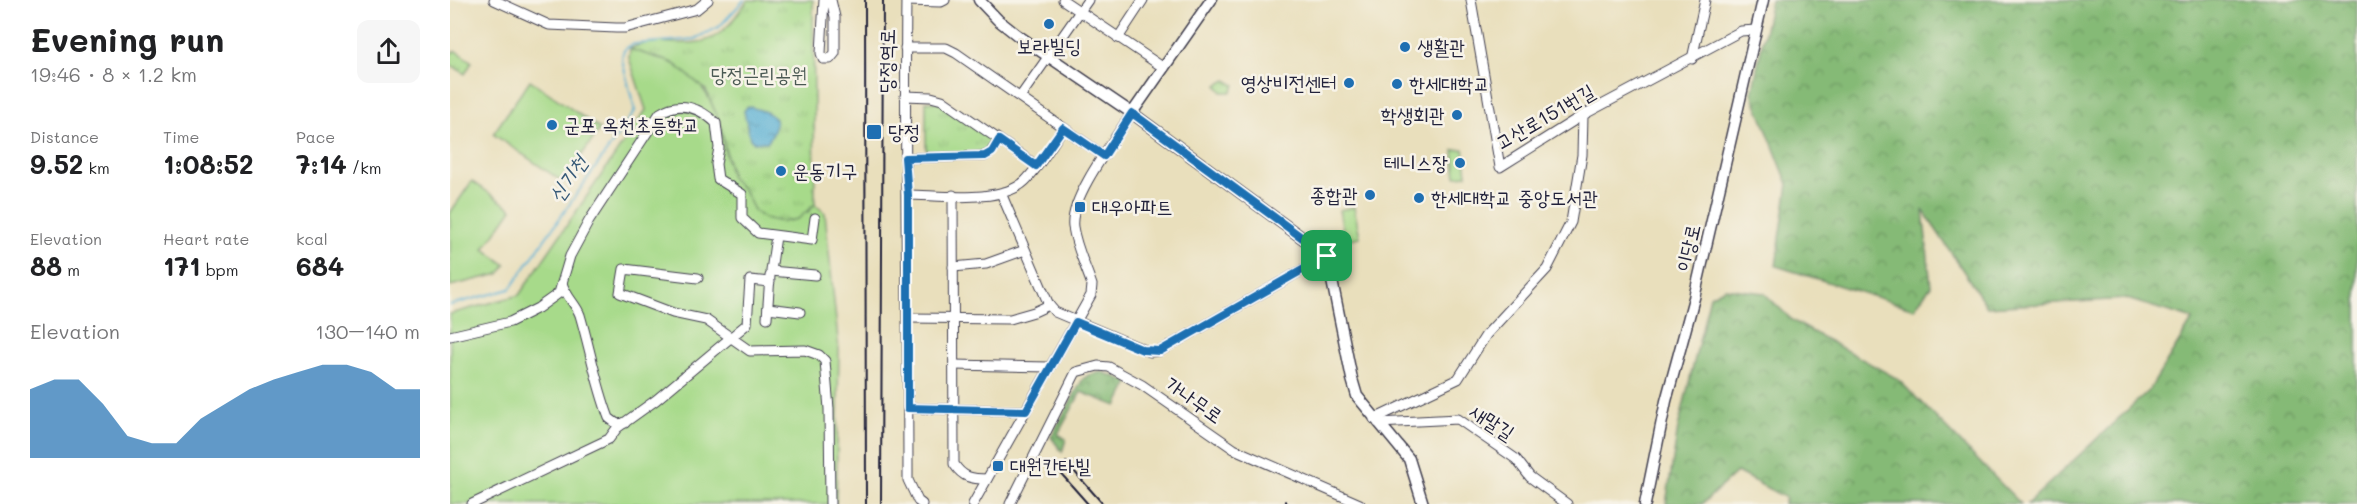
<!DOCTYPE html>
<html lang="en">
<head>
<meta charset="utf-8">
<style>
  :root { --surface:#fff; --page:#f6f6f6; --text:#202124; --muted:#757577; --accent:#1f6fb2 }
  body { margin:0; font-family:Mali,"Poor Story",sans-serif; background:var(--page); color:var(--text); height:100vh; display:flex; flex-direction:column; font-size:22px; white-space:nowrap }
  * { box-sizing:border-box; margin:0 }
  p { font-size:20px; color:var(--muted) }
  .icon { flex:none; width:33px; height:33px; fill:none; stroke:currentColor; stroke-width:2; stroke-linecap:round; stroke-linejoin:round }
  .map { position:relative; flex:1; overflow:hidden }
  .details { display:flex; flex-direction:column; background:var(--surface); width:450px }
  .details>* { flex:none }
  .pin { position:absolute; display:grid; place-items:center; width:51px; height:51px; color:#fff; margin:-26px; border-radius:12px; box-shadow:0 3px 9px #0006 }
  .round { display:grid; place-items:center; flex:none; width:63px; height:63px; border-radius:12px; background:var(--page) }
  .headline { display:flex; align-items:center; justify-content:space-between; height:102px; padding:0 30px }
  h1 { font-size:33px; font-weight:800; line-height:45px }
  .figures { display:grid; grid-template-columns:repeat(3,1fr); gap:9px; height:102px; padding:6px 30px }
  .figures div { display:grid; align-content:center }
  .figures b { font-size:26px; font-weight:800 }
  .figures small { font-size:16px; font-weight:400 }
  .figures p { font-size:16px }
  .chart { height:168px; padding:12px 30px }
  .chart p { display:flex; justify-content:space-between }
  .chart svg { width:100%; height:108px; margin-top:6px; fill:var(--accent); opacity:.7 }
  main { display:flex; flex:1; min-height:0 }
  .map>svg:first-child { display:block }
  .green { fill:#a7da8a; stroke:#647e62; stroke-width:1.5 }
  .forest { fill:url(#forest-crowns); stroke:#546e58; stroke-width:1.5 }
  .park { fill:url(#park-tufts); stroke:#647e62; stroke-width:1.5 }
  .water { fill:url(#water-ripples); stroke:#3c6887; stroke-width:1.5 }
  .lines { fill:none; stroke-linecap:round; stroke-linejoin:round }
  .stream { stroke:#56afd3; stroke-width:2 }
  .minor-casing { stroke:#403e4e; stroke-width:11 }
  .tertiary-casing { stroke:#403e4e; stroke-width:13 }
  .minor { stroke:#fff; stroke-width:9 }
  .tertiary { stroke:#fff; stroke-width:10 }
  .rail { stroke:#22223b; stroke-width:2 }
  .route-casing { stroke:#fff; stroke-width:12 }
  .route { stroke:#1f6fb2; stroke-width:8 }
  .poi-dot { fill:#1f6fb2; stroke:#f7f3e8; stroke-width:2 }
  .labels { text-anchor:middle; stroke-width:5; stroke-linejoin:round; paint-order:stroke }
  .poi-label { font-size:20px; fill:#22223b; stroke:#f7f3e8; text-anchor:start }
  .street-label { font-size:20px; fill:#22223b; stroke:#f7f3e8 }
  .park-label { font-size:20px; fill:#4a5953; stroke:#f7f3e8 }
  .water-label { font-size:21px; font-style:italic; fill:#375a78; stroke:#f7f3e8 }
</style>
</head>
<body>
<main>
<section class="details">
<div class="headline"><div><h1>Evening run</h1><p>19:46 · 8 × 1.2 km</p></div><a class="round"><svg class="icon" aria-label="share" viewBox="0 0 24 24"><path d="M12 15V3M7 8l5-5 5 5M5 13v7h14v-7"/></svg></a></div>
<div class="figures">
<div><p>Distance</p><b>9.52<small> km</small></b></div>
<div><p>Time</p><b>1:08:52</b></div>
<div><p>Pace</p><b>7:14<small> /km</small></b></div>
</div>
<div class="figures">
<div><p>Elevation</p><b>88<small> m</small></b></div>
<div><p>Heart rate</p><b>171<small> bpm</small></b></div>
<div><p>kcal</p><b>684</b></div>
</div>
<div class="chart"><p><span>Elevation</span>130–140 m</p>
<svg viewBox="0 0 160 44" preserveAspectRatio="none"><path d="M0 44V16L10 12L20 12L30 22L40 35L50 38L60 38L70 28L80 22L90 16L100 12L110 9L120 6L130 6L140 9L150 16L160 16V44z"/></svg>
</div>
</section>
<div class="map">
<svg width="1907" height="504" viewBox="0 0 1907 504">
  <defs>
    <pattern id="forest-crowns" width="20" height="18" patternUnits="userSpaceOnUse" patternTransform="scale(1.5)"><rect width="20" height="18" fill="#85ba76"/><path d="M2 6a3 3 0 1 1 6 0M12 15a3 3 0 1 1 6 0" fill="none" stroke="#6c9762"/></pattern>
    <pattern id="park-tufts" width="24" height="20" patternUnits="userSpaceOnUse" patternTransform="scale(1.5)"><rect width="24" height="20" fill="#a7da8a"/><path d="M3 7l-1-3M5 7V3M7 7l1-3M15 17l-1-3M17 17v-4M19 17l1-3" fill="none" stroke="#8fbb78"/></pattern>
    <pattern id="water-ripples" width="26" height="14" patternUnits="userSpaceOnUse" patternTransform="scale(1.5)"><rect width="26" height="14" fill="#56afd3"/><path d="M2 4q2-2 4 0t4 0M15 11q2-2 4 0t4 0" fill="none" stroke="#478eac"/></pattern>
  </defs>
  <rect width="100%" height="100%" fill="#f7f3e8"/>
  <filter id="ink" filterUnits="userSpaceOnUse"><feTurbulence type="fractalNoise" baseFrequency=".0167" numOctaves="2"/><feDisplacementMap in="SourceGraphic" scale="12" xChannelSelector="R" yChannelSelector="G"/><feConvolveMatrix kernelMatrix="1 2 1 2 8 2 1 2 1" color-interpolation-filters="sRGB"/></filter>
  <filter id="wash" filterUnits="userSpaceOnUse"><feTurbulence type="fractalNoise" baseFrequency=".008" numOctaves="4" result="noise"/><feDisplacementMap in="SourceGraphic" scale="24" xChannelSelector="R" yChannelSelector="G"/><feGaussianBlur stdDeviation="1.35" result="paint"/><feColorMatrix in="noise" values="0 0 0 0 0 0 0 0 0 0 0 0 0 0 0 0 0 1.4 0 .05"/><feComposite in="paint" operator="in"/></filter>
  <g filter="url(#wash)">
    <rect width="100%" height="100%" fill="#e9dfbc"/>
    <g class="green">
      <path d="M180 49C193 54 212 57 224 64 273 94 268 128 281 177L357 213 365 204 375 213 389 350 386 504H0V314L69 295 196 110 179 58Z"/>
      <polygon points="80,80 150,129 113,182 43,134"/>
      <polygon points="1014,149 1017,175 1006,176 1003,150"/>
      <polygon points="22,181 62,209 34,249 56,265 49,274 0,286 0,213"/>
      <polygon points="904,207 910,237 895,240 889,210"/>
    </g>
    <g class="forest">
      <polygon points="1321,0 1907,0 1907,504 1577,504 1700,389 1743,319 1677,299 1537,307 1473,210 1481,286 1464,309 1326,266 1338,184 1302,93"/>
      <polygon points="1275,288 1314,293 1343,321 1448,379 1571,504 1334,504 1336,498 1287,472 1252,504 1216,504 1228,428 1260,296"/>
      <polygon points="652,372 679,382 667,406 631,392 608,434 616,439 612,452 601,437 633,379 639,375"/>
    </g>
    <g class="park">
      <path d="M298 0H363L365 204 348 219 332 222 314 218 305 212 295 192 281 177 270 123 256 90 223 63 180 49C206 33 240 53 267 35 281 26 288 12 298 0Z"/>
      <polygon points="6,51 22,62 15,74 0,64 0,53"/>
      <polygon points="776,80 785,85 781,92 772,92 767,85"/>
      <path d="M476 101 491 103 544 143C532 159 501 153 482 153L476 149Z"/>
    </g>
    <path class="water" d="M297 107C307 106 297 106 307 109 329 115 330 122 318 142H303L300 139 294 111Z"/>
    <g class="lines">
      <path class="stream" d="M0 305 60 289 185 111 172 60C172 50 175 48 184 44L244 39 269 27 294 0"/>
    </g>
  </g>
  <g filter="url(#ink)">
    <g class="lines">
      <defs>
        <g id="minor">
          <polyline points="44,0 99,25 166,28 175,28 247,9 258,0"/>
          <polyline points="374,0 371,53 373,59 380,59 385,53 385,17 381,0"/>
          <path d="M456 0C454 160 458 320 458 480L468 501 472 504"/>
          <polyline points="613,0 714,68"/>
          <polyline points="1021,0 1050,167 1133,115 1291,31 1306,30"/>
          <polyline points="456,1 491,2 495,0"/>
          <polyline points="668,38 693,0"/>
          <polyline points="455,48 496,48 506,53 654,156"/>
          <polyline points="1242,59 1255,0"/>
          <polyline points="455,96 481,97 492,100 587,166"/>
          <polyline points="570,97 638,0"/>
          <polyline points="455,158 535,156 541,152 549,140"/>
          <polyline points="551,193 599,305 605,312 700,352 710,351 877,256"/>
          <path d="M458 195C489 195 551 204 575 181 590 166 601 146 613 128"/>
          <path d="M503 195 504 464C513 478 522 479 537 479"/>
          <polyline points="326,236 321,271 365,275"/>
          <polyline points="503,267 536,264 575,250"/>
          <polyline points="248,278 174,269 170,293 223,313 256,320 300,351 355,350 369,355 375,361 379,409 380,504"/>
          <path d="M112 283C116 297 126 304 130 315 140 349 146 384 159 418L167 424 175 423"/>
          <polyline points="318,308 350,312"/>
          <polyline points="317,318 320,276"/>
          <polyline points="458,318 560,319 584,312 599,305"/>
          <path d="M0 336 60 322 88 308 109 293 120 256 139 221 210 113C230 100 250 108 266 123L269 148 266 164 268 179 292 194V218L308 233 362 240 365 218"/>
          <polyline points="504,365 600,367"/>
          <polyline points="458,408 576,411"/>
          <polyline points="924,419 1008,379 1036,335 1097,269 1121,222 1132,155 1133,115"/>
          <polyline points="928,423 1008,419 1066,459 1080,477 1117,504"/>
          <polyline points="22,504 159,439 167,428 206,400 297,324 300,280 320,282"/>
          <path d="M523 504 641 295 642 285C636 267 626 247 623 227 619 198 665 139 682 113"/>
          <polyline points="560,504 626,372 648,366 659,367 692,385 784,449 910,504"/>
        </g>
        <g id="tertiary">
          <polyline points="529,0 548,20 567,35 682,113 877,256 902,379 907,396 959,459 973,504"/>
          <polyline points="682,113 761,0"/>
          <polyline points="1195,504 1216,401 1244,298 1313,0"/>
        </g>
      </defs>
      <use href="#minor" class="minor-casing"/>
      <use href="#tertiary" class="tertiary-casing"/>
      <use href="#minor" class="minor"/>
      <use href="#tertiary" class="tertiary"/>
      <g class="rail">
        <polyline points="415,0 416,504"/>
        <polyline points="616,462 653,504"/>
        <polyline points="607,469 638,504"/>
        <polyline points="835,501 837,504"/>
        <polyline points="431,504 433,0"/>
      </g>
    </g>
  </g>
  <g class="lines" filter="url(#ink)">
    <defs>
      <polygon id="route" points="682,113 877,256 710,351 693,350 626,322 576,411 458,408 458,195 455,158 535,156 542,152 549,140 586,166 613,128 654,156"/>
    </defs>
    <use href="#route" class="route-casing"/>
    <use href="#route" class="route"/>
  </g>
  <g class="poi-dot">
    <circle cx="599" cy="24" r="6"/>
    <circle cx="955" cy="47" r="6"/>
    <circle cx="899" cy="83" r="6"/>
    <circle cx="947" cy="84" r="6"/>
    <circle cx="1007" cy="115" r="6"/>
    <circle cx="102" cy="125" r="6"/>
    <rect x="416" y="124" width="16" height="16" rx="3"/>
    <circle cx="1010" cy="163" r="6"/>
    <circle cx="331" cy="171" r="6"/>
    <circle cx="920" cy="195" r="6"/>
    <circle cx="969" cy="198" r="6"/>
    <rect x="624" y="201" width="12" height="12" rx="3"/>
    <rect x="542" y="460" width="12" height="12" rx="3"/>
  </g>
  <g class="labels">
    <g class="poi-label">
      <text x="599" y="53" text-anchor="middle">보라빌딩</text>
      <text x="967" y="54">생활관</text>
      <text x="887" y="90" text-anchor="end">영상비전센터</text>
      <text x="959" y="91">한세대학교</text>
      <text x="995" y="122" text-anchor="end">학생회관</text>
      <text x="114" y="132">군포 옥천초등학교</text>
      <text x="438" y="139">당정</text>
      <text x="998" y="170" text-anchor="end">테니스장</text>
      <text x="343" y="178">운동기구</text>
      <text x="908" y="202" text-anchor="end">종합관</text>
      <text x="981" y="205">한세대학교 중앙도서관</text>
      <text x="642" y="214">대우아파트</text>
      <text x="560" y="473">대원칸타빌</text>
    </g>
    <g class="street-label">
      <text transform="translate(437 61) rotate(-89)" y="7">당정역로</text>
      <text transform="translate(1095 117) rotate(-30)" y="7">고산로151번길</text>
      <text transform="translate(1238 248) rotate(-77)" y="7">이당로</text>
      <text transform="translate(744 400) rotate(35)" y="7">가나무로</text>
      <text transform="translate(1042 422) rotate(33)" y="7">새말길</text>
    </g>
    <g class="park-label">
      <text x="309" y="82">당정근린공원</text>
    </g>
    <g class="water-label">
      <text transform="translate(118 179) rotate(-55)" y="7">신기천</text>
    </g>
  </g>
</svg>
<div class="pin" style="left:877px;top:256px;background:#1e9e55"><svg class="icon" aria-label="arrive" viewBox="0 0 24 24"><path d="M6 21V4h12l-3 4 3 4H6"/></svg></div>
</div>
</main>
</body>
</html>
